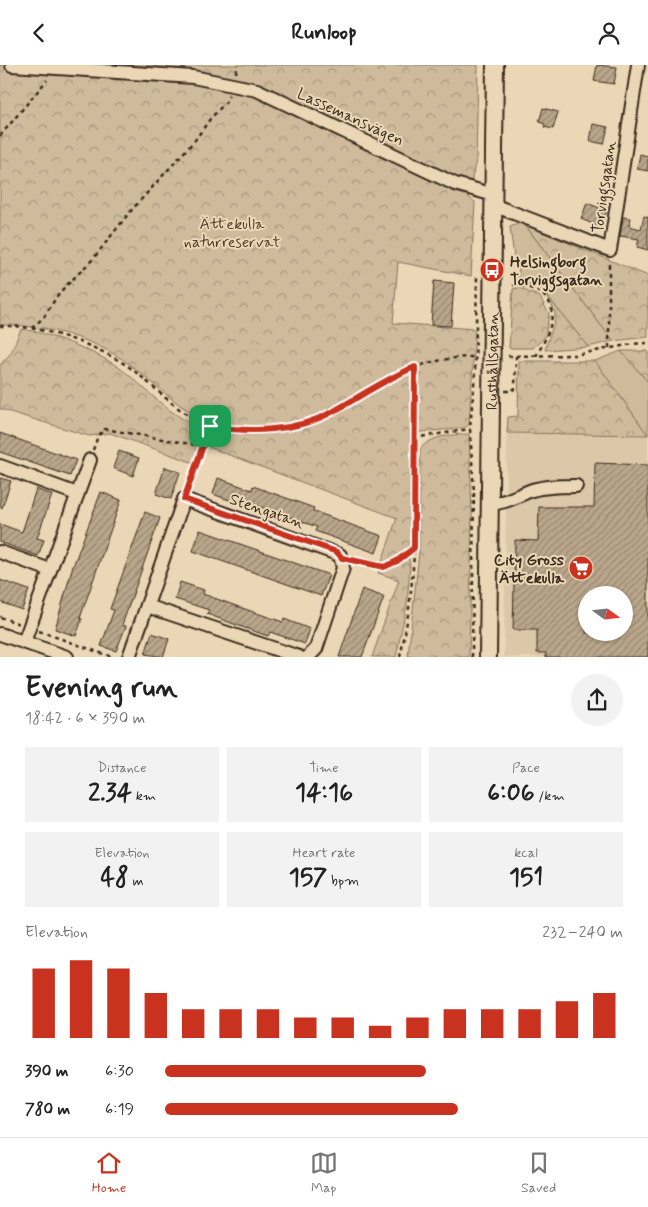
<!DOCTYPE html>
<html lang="en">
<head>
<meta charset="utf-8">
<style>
  :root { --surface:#fff; --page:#f2f2f2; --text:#222; --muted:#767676; --line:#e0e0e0; --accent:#c8321e }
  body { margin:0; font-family:Mynerve,sans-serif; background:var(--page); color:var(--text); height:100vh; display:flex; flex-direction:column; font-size:19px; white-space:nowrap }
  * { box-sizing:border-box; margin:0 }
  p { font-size:16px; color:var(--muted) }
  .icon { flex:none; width:28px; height:28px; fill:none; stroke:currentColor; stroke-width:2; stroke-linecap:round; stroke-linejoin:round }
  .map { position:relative; height:592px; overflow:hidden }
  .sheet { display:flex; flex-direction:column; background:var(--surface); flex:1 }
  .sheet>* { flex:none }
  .needle { width:32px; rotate:105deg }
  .controls { position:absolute; left:578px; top:521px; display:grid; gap:10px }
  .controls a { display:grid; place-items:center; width:55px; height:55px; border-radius:50%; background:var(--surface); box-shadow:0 1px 4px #0004; font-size:25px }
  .pin { position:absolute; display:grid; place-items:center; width:42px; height:42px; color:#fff; margin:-21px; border-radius:10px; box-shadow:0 2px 8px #0006 }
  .round { display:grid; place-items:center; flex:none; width:52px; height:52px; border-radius:26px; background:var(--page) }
  .head { display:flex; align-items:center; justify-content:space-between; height:85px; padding:0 25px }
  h1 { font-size:28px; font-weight:800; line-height:38px }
  .metrics { display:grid; grid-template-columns:repeat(3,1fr); gap:8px; height:85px; padding:5px 25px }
  .metrics div { display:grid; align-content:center; border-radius:0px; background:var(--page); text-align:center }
  .metrics b { font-size:25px; font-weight:800 }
  .metrics small { font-size:14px; font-weight:400 }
  .metrics p { font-size:14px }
  .chart { height:140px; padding:10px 25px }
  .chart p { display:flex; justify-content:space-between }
  .chart svg { width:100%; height:90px; margin-top:5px; stroke:var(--accent); stroke-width:6 }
  ul { padding:0 25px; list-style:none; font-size:16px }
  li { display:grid; grid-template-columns:80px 60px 1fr; align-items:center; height:38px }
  li i { height:12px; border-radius:6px; background:var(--accent) }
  header { display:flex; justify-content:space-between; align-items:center; height:65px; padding:0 25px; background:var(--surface); font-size:22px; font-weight:800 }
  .dock { display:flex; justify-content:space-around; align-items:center; height:70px; border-top:1px solid var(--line); background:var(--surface); font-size:14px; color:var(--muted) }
  .dock a { display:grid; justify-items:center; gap:2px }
  .dock .active { color:var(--accent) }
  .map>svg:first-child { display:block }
  .built { fill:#dcc8a8; fill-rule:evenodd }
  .green { fill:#cfbb9c; stroke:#85725d }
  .forest { fill:url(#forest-crowns); stroke:#85725d }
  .building { fill:url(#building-hatch); stroke:#3b2a1e; fill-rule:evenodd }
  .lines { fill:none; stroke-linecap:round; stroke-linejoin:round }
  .minor-casing { stroke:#3b2a1e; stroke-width:16 }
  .major-casing { stroke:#3b2a1e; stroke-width:20 }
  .path { stroke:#3b2a1e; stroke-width:2.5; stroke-dasharray:4 4; stroke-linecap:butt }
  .minor { stroke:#ebd7b5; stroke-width:12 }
  .major { stroke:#ebd7b5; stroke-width:16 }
  .route-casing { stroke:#fff; stroke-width:10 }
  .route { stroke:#c8321e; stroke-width:6 }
  .labels { text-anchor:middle; stroke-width:4; stroke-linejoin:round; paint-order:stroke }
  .street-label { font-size:16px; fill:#3b2a1e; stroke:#ebd7b5 }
  .park-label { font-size:16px; fill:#514031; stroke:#ebd7b5 }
  .poi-label { font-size:16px; font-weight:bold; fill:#3b2a1e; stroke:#ebd7b5; text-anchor:start }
</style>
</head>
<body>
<header><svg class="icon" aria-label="back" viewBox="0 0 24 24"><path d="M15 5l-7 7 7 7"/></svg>Runloop<svg class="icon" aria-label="person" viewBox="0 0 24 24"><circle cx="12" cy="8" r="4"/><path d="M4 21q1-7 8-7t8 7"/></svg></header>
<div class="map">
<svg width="648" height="592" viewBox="0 0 648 592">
  <defs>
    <pattern id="forest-crowns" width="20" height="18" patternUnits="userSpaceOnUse" patternTransform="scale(1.25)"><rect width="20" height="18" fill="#cfbb9c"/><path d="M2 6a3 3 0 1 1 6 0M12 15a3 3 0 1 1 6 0" fill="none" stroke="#a9987f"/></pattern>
    <pattern id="building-hatch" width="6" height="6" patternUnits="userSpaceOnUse" patternTransform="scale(1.25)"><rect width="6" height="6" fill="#baa68b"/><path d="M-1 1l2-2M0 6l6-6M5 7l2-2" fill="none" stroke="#988771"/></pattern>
  </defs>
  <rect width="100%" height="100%" fill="#ebd7b5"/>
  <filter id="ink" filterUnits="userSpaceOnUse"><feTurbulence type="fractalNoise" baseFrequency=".02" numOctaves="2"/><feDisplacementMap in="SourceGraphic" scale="10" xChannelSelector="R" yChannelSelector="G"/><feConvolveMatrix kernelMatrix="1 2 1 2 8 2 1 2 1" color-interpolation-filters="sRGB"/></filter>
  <g filter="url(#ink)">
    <path class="built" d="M507 368 648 370V592H504ZM586 530H624V568H586Z"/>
    <g class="green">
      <polygon points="520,158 525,160 613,276 588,282 541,223 518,216 519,203 515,199 510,162"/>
      <polygon points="621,286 648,317 648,370 595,296"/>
    </g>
    <g class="forest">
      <path d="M0 0H478L476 95 468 132 475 137 471 211 398 197 393 258 475 264 469 360 464 363 410 368V478L407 485 410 500 407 539 396 592H372L399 515 378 508 397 453 208 382 194 398 110 368 89 371 0 344V300L11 288 21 264C50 268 92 285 117 301 140 317 159 340 183 354 216 373 268 373 303 362 272 357 235 369 205 355 175 341 155 318 129 299 94 273 43 259 0 260Z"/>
      <polygon points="525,160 648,211 648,272 613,276"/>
      <polygon points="519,223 540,232 549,249 545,272 533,283 509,283 513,224"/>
      <polygon points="548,232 588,282 545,285 555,255 555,247"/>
      <polygon points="621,286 648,286 648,317"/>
      <polygon points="519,296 595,296 648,370 507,368 508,352 518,351"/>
      <path d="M469 369 472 450 469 592H408L419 488 420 384C432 370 451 370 469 369Z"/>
    </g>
    <g class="building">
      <polygon points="597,0 617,2 614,19 594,16"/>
      <polygon points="543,43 558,47 553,64 544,62 545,59 539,57"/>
      <polygon points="593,59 608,62 604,79 590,76"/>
      <polygon points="640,89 648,91 648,106 637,104"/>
      <polygon points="587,138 607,146 600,162 581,154"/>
      <polygon points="644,151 648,152 648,185 637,182 639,174 620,171 623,152 631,153 629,161 641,164"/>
      <polygon points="434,216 454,218 451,261 431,260"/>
      <polygon points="0,368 76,395 70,411 0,387"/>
      <polygon points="119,386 139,393 133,411 113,403"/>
      <path d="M595 398 648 400V592H546V588H537V565H513L515 475 538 476 539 442H594ZM586 530H624V568H586Z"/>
      <polygon points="165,402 180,407 171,434 156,429"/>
      <polygon points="0,413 11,416 2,443 0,442"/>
      <polygon points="218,413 252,425 253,421 314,443 313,446 382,471 376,488 315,466 317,462 238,434 237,438 213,429"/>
      <polygon points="36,424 52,430 37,473 44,475 38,491 0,477 0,459 22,467"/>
      <polygon points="101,427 121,435 80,553 82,554 76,571 55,564 72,504"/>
      <polygon points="145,447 160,453 122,560 126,561 116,586 101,581 114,545 110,544"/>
      <polygon points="200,465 329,510 321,531 193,486"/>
      <polygon points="0,515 29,525 22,545 0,537"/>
      <polygon points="180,517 204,525 203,529 239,542 283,557 284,554 310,564 305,579 270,567 268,571 242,562 207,549 209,545 175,534"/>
      <polygon points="362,524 384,532 362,592 339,592"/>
      <polygon points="152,568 169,574 163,592 145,589"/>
    </g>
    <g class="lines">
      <defs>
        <g id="minor">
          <polyline points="12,0 193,12 257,25 455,119 494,130"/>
          <polyline points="493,140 610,185 638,0"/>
          <polyline points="0,401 77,429"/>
          <path d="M489 439C506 438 516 431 532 425 546 421 561 421 576 421"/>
          <polyline points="0,487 50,505"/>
          <polyline points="147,541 299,592"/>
          <polyline points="0,569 67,592"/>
          <polyline points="24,577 90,395"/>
          <polyline points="129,592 184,434 340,490 343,503 316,584 308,592"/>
        </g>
        <g id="major">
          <path id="s1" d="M488 592 495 0"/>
        </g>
      </defs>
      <use href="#minor" class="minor-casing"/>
      <use href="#major" class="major-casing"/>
      <g class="path">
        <polyline points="236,8 238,0"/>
        <polyline points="0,71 47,15"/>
        <path d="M513 220C564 225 557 257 536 291"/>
        <path d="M0 261C39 259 97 280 129 302 161 325 184 359 227 364 258 368 294 364 324 351 339 345 352 334 366 326 399 306 435 292 473 292"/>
        <polyline points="32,263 44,252 59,228 93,194 129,148 195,75 210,54 226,37 229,30"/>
        <polyline points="609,283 609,197"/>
        <polyline points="508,291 574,290 633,279 648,278"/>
        <polyline points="505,326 512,326 515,323 516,291"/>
        <polyline points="414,373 470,364"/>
        <polyline points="93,385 98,371 105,364 202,381 210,361"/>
        <polyline points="187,423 202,381"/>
        <path d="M352 494C387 502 384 506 414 483"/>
        <polyline points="0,552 20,559"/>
        <polyline points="39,566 112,592"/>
        <path d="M400 592C422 499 414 398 415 302"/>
        <polyline points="472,592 474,427 470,364 475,309 477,211"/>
      </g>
      <use href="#minor" class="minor"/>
      <use href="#major" class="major"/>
    </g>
  </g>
  <g class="lines" filter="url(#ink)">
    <defs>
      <path id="route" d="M415 302 414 483 397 496 384 502 342 493 337 487 184 434 210 361C250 368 297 367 334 346 361 331 385 314 415 302Z"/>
    </defs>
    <use href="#route" class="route-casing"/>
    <use href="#route" class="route"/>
  </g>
  <defs>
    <symbol id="bus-disc" viewBox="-11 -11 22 22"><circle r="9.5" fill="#c8321e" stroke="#ebd7b5"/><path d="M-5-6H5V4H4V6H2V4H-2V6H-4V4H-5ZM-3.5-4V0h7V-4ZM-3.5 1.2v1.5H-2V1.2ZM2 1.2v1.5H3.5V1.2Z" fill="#fff"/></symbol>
    <symbol id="supermarket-disc" viewBox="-11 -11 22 22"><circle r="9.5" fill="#c8321e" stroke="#ebd7b5"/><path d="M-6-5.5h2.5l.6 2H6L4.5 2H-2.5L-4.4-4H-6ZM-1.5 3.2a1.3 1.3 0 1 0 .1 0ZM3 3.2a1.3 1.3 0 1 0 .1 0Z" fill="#fff"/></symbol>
  </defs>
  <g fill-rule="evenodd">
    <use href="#bus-disc" x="478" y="191" width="28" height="28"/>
    <use href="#supermarket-disc" x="567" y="489" width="28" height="28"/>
  </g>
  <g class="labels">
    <g class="street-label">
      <text transform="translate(351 51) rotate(25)" y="6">Lassemansvägen</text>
      <text transform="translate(603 122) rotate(-82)" y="6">Torviggsgatan</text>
      <text dy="6" stroke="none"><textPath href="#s1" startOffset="296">Rusthållsgatan</textPath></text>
      <text transform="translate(267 445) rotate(19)" y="6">Stengatan</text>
    </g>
    <g class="park-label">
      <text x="232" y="164">Ättekulla<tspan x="232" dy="18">naturreservat</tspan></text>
    </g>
    <g class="poi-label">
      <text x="510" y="202">Helsingborg<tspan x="510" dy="18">Torviggsgatan</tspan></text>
      <text x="564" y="500" text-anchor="end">City Gross<tspan x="564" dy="18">Ättekulla</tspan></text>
    </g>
  </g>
</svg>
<div class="controls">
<a><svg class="needle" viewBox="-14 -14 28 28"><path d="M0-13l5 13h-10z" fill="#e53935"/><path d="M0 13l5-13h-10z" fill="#767676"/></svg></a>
</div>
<div class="pin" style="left:210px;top:361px;background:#1e9e55"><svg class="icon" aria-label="arrive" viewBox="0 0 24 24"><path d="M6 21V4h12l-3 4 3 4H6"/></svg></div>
</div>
<section class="sheet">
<div class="head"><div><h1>Evening run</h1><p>18:42 · 6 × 390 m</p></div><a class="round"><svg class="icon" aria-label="share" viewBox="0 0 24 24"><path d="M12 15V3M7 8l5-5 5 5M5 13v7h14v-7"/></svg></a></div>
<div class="metrics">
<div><p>Distance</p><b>2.34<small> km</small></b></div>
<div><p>Time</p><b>14:16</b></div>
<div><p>Pace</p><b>6:06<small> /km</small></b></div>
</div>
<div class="metrics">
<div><p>Elevation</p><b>48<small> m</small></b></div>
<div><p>Heart rate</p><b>157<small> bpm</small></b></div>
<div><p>kcal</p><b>151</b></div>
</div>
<div class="chart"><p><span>Elevation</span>232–240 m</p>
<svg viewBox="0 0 160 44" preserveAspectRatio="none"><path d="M5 44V10M15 44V6M25 44V10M35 44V22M45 44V30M55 44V30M65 44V30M75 44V34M85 44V34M95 44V38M105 44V34M115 44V30M125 44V30M135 44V30M145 44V26M155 44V22"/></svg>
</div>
<ul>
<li><b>390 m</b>6:30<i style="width:57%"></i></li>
<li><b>780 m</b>6:19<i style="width:64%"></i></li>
</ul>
</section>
<nav class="dock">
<a class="active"><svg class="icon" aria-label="home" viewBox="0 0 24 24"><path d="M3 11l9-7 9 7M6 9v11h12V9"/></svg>Home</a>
<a><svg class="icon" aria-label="map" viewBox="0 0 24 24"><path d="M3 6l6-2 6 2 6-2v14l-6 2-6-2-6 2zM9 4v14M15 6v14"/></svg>Map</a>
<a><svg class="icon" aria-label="saved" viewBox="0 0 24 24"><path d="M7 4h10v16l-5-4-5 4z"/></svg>Saved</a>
</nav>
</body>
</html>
